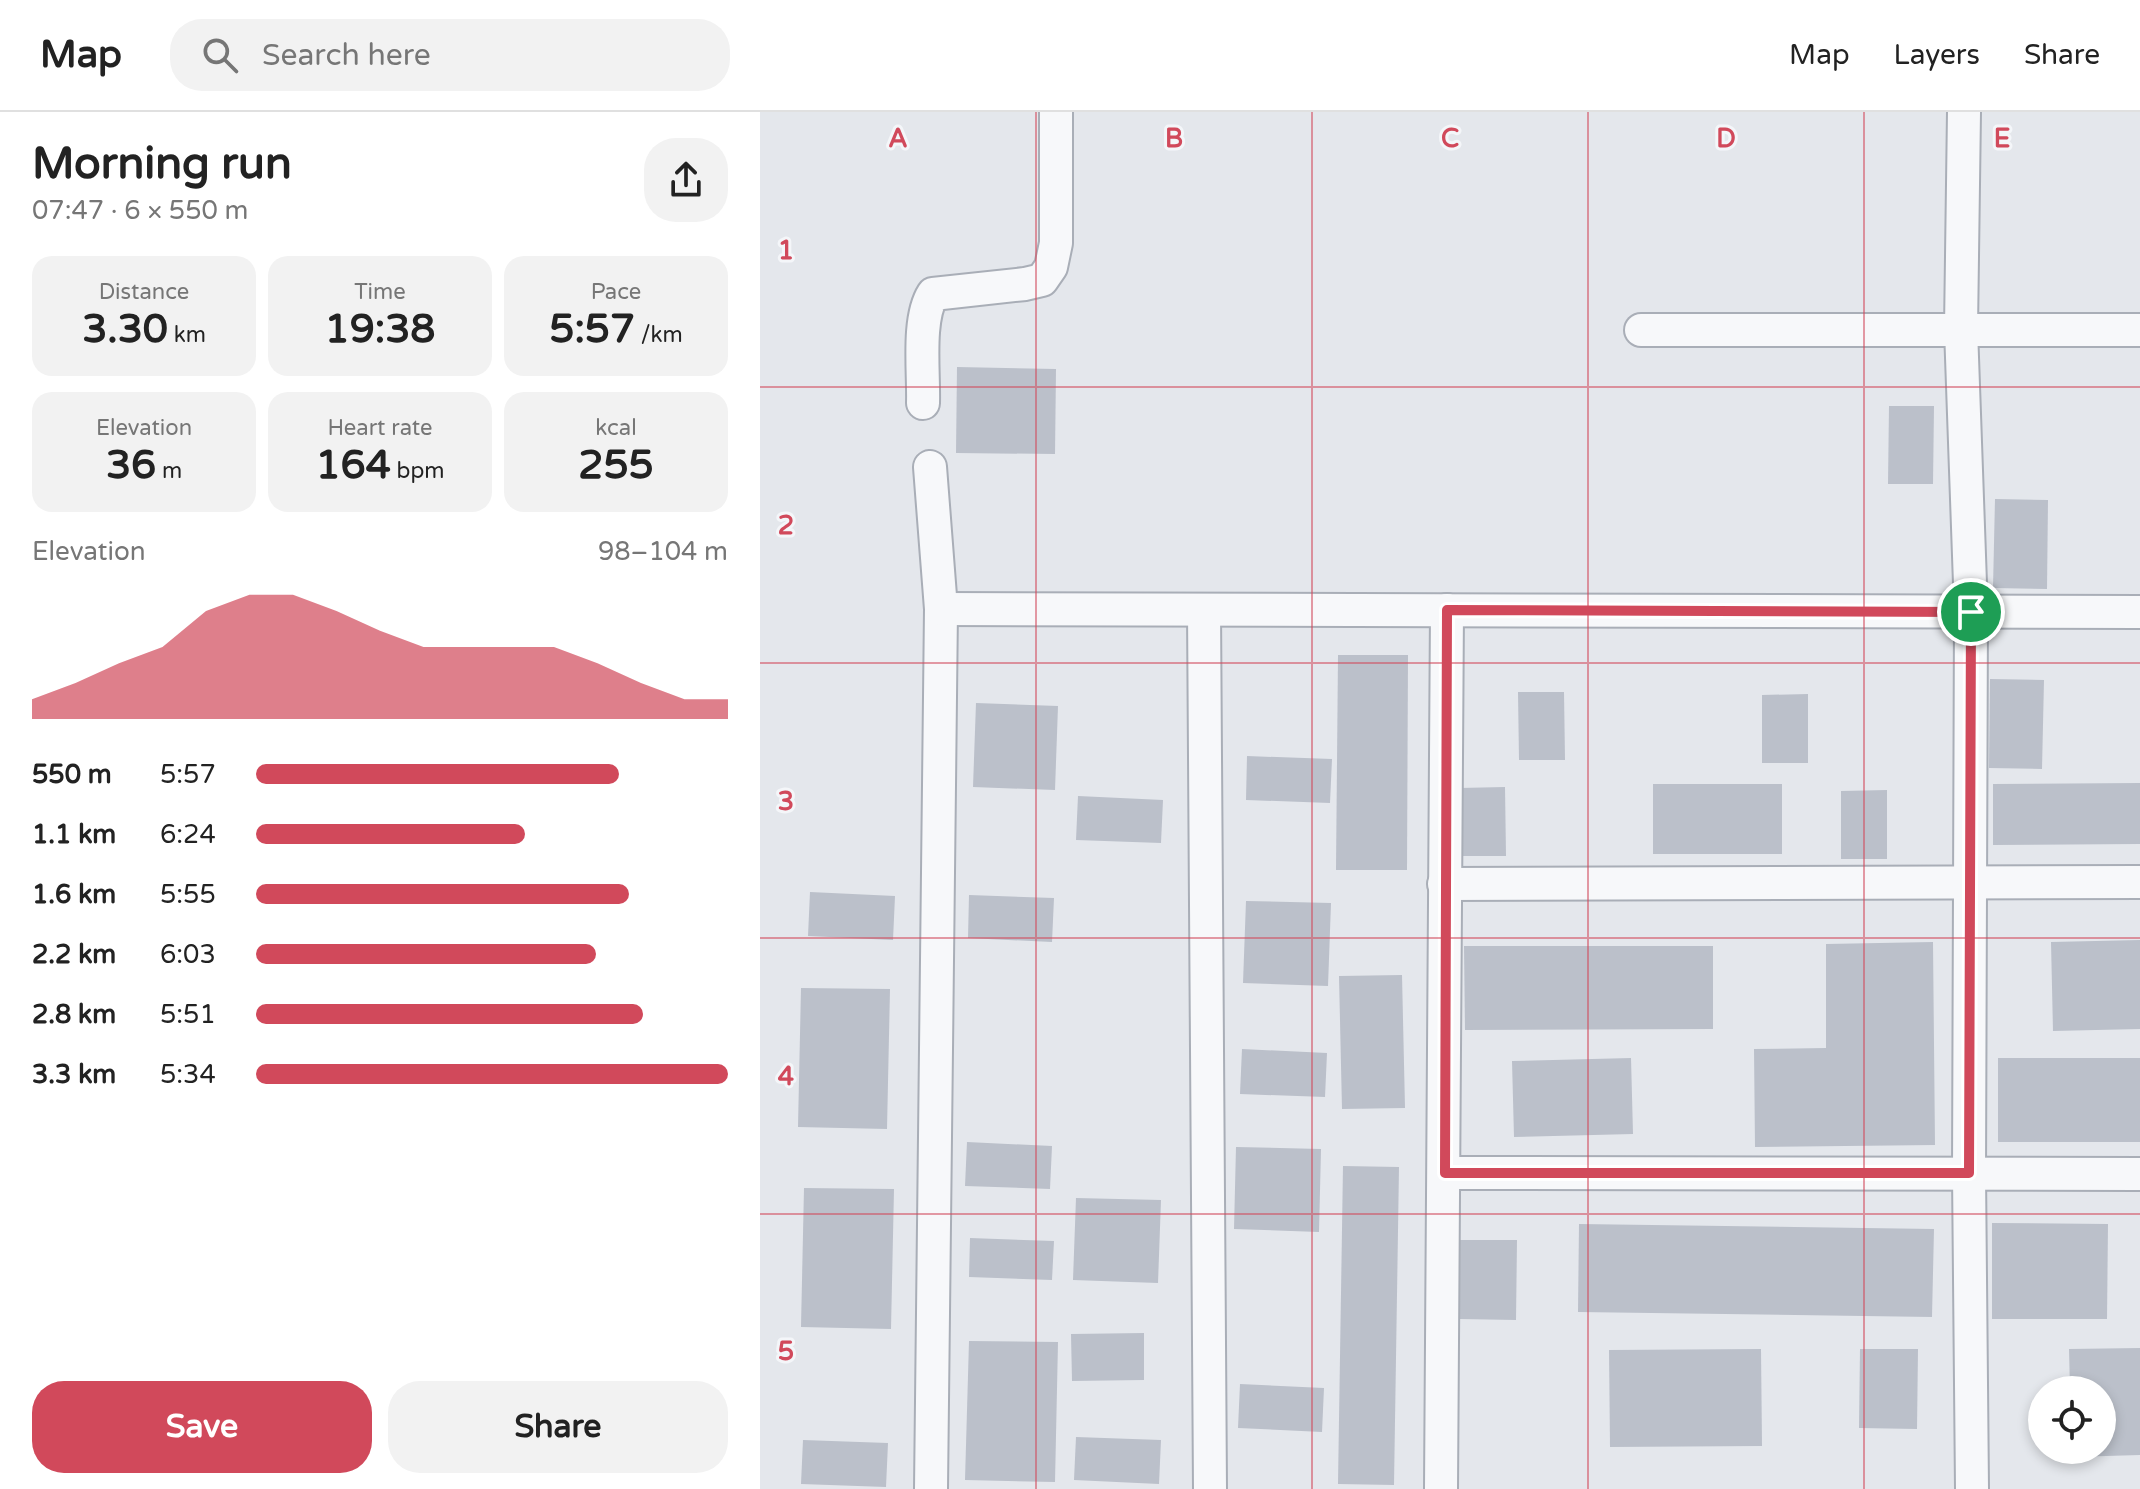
<!DOCTYPE html>
<html lang="en">
<head>
<meta charset="utf-8">
<style>
  :root { --surface:#fff; --page:#f2f2f2; --text:#222; --muted:#767676; --line:#e0e0e0; --accent:#d1495b }
  body { margin:0; font-family:"Varela Round",sans-serif; background:var(--page); color:var(--text); height:100vh; display:flex; flex-direction:column; font-size:30px; white-space:nowrap }
  * { box-sizing:border-box; margin:0 }
  p { font-size:26px; color:var(--muted) }
  .icon { flex:none; width:44px; height:44px; fill:none; stroke:currentColor; stroke-width:2; stroke-linecap:round; stroke-linejoin:round }
  .map { position:relative; flex:1; overflow:hidden }
  .details { display:flex; flex-direction:column; background:var(--surface); width:760px }
  .details>* { flex:none }
  .tools { position:absolute; left:1268px; top:1264px; display:grid; gap:16px }
  .tools a { display:grid; place-items:center; width:88px; height:88px; border-radius:50%; background:var(--surface); box-shadow:0 4px 12px #0003; font-size:40px }
  .pin { position:absolute; display:grid; place-items:center; width:68px; height:68px; color:#fff; margin:-34px; border:4px solid #fff; border-radius:50%; box-shadow:0 2px 8px #0007 }
  .round { display:grid; place-items:center; flex:none; width:84px; height:84px; border-radius:32px; background:var(--page) }
  .head { display:flex; align-items:center; justify-content:space-between; height:136px; padding:0 32px }
  h1 { font-size:44px; font-weight:700; line-height:60px }
  .metrics { display:grid; grid-template-columns:repeat(3,1fr); gap:12px; height:136px; padding:8px 32px }
  .metrics div { display:grid; align-content:center; border-radius:20px; background:var(--page); text-align:center }
  .metrics b { font-size:40px; font-weight:700 }
  .metrics small { font-size:22px; font-weight:400 }
  .metrics p { font-size:22px }
  .chart { height:224px; padding:16px 32px }
  .chart p { display:flex; justify-content:space-between }
  .chart svg { width:100%; height:144px; margin-top:8px; fill:var(--accent); opacity:.7 }
  .button { display:flex; gap:16px; margin-top:auto; padding:16px 32px }
  .button a { flex:1; height:92px; border-radius:32px; background:var(--accent); color:#fff; font-size:32px; font-weight:700; line-height:92px; text-align:center }
  .button a+a { background:var(--page); color:var(--text) }
  ul { padding:0 32px; list-style:none; font-size:26px }
  li { display:grid; grid-template-columns:128px 96px 1fr; align-items:center; height:60px }
  li i { height:20px; border-radius:10px; background:var(--accent) }
  header { display:flex; align-items:center; gap:48px; box-sizing:border-box; height:112px; padding:0 40px; background:var(--surface); border-bottom:2px solid var(--line) }
  header strong { font-size:38px }
  nav { display:flex; gap:44px; margin-inline-start:auto; font-size:28px }
  .search { width:560px; height:72px; background:var(--page); display:flex; align-items:center; gap:20px; box-sizing:border-box; padding:0 28px; border-radius:32px; color:var(--muted); font-size:30px }
  main { display:flex; flex:1; min-height:0 }
  .map>svg:first-child { display:block }
  .building { fill:#bbc0ca }
  .lines { fill:none; stroke-linecap:round; stroke-linejoin:round }
  .street-casing { stroke:#a9aeb7; stroke-width:36 }
  .street { stroke:#f7f8fa; stroke-width:32 }
  .route-casing { stroke:#fff; stroke-width:16 }
  .route { stroke:#d1495b; stroke-width:10 }
  .grid { fill:none; stroke:#d1495b; stroke-width:2; stroke-opacity:0.55 }
  .grid-label { font-size:26px; text-anchor:middle; font-weight:bold; fill:#d1495b; stroke:#f4f6f9; stroke-width:6; stroke-linejoin:round; paint-order:stroke }
</style>
</head>
<body>
<header>
<strong>Map</strong>
<div class="search"><svg class="icon" aria-label="search" viewBox="0 0 24 24"><circle cx="10" cy="10" r="6"/><path d="M15 15l6 6"/></svg>Search here</div>
<nav><a>Map</a><a>Layers</a><a>Share</a></nav>
</header>
<main>
<section class="details">
<div class="head"><div><h1>Morning run</h1><p>07:47 · 6 × 550 m</p></div><a class="round"><svg class="icon" aria-label="share" viewBox="0 0 24 24"><path d="M12 15V3M7 8l5-5 5 5M5 13v7h14v-7"/></svg></a></div>
<div class="metrics">
<div><p>Distance</p><b>3.30<small> km</small></b></div>
<div><p>Time</p><b>19:38</b></div>
<div><p>Pace</p><b>5:57<small> /km</small></b></div>
</div>
<div class="metrics">
<div><p>Elevation</p><b>36<small> m</small></b></div>
<div><p>Heart rate</p><b>164<small> bpm</small></b></div>
<div><p>kcal</p><b>255</b></div>
</div>
<div class="chart"><p><span>Elevation</span>98–104 m</p>
<svg viewBox="0 0 160 44" preserveAspectRatio="none"><path d="M0 44V38L10 33L20 27L30 22L40 11L50 6L60 6L70 11L80 17L90 22L100 22L110 22L120 22L130 27L140 33L150 38L160 38V44z"/></svg>
</div>
<ul>
<li><b>550 m</b>5:57<i style="width:77%"></i></li>
<li><b>1.1 km</b>6:24<i style="width:57%"></i></li>
<li><b>1.6 km</b>5:55<i style="width:79%"></i></li>
<li><b>2.2 km</b>6:03<i style="width:72%"></i></li>
<li><b>2.8 km</b>5:51<i style="width:82%"></i></li>
<li><b>3.3 km</b>5:34<i style="width:100%"></i></li>
</ul>
<div class="button"><a>Save</a><a>Share</a></div>
</section>
<div class="map">
<svg width="1380" height="1377" viewBox="0 0 1380 1377">
  <rect width="100%" height="100%" fill="#e4e7ec"/>
  <g class="building">
    <polygon points="197,255 296,257 295,342 196,341"/>
    <polygon points="1129,294 1174,294 1173,372 1128,372"/>
    <polygon points="1235,387 1288,388 1287,477 1233,476"/>
    <polygon points="578,543 648,543 647,758 576,758"/>
    <polygon points="1230,567 1284,568 1282,657 1229,656"/>
    <polygon points="758,580 804,580 805,648 759,648"/>
    <polygon points="1048,582 1048,651 1002,651 1002,583"/>
    <polygon points="216,591 298,594 295,678 213,675"/>
    <polygon points="487,644 572,647 570,691 486,688"/>
    <polygon points="1380,671 1380,732 1233,733 1233,672"/>
    <rect x="893" y="672" width="129" height="70"/>
    <polygon points="745,675 746,744 699,744 699,676"/>
    <polygon points="1127,678 1127,747 1081,747 1081,679"/>
    <polygon points="318,684 403,688 401,731 316,728"/>
    <polygon points="50,780 135,784 133,828 48,824"/>
    <polygon points="209,783 294,786 292,830 208,826"/>
    <polygon points="486,789 571,791 568,874 483,871"/>
    <polygon points="1380,828 1380,917 1293,919 1291,830"/>
    <polygon points="1173,830 1175,1033 995,1035 994,937 1066,936 1066,832"/>
    <polygon points="704,834 953,834 953,917 705,918"/>
    <polygon points="642,863 645,996 582,997 579,864"/>
    <polygon points="41,876 130,877 127,1017 38,1015"/>
    <polygon points="482,937 567,941 565,985 480,982"/>
    <polygon points="871,946 873,1022 754,1025 752,949"/>
    <rect x="1238" y="946" width="142" height="84"/>
    <polygon points="207,1030 292,1034 290,1077 205,1074"/>
    <polygon points="476,1035 561,1037 559,1120 474,1117"/>
    <polygon points="583,1054 639,1055 634,1373 578,1372"/>
    <polygon points="44,1076 134,1077 131,1217 41,1215"/>
    <polygon points="316,1086 401,1088 398,1171 313,1168"/>
    <polygon points="1232,1111 1348,1112 1347,1207 1232,1207"/>
    <polygon points="819,1112 1174,1117 1172,1205 818,1200"/>
    <polygon points="210,1126 294,1129 292,1168 209,1165"/>
    <polygon points="700,1128 757,1128 756,1208 699,1207"/>
    <polygon points="384,1221 384,1268 312,1269 311,1222"/>
    <polygon points="209,1229 298,1230 295,1370 205,1368"/>
    <polygon points="1380,1236 1380,1343 1312,1345 1311,1338 1342,1338 1342,1278 1310,1278 1309,1237"/>
    <polygon points="1001,1237 1002,1334 850,1335 849,1238"/>
    <polygon points="1100,1237 1158,1237 1157,1317 1099,1316"/>
    <polygon points="480,1272 564,1276 562,1320 478,1316"/>
    <polygon points="316,1325 401,1328 399,1372 314,1368"/>
    <polygon points="43,1328 128,1331 126,1375 41,1372"/>
  </g>
  <g class="lines">
    <defs>
      <g id="street">
        <polyline points="1204,0 1201,217 1211,500 1209,1061 1212,1377"/>
        <polyline points="881,218 1380,218"/>
        <path d="M163 291C164 260 157 207 173 182L265 172 282 168 291 155 296 131V0"/>
        <polyline points="170,355 181,497 171,1377"/>
        <polyline points="181,497 1380,500"/>
        <polyline points="444,498 450,1377"/>
        <polyline points="684,772 1380,770"/>
        <polyline points="685,1061 1380,1062"/>
        <polyline points="681,1377 687,498"/>
      </g>
    </defs>
    <use href="#street" class="street-casing"/>
    <use href="#street" class="street"/>
  </g>
  <g class="lines">
    <defs>
      <polygon id="route" points="687,498 1211,500 1209,1061 685,1061"/>
    </defs>
    <use href="#route" class="route-casing"/>
    <use href="#route" class="route"/>
  </g>
  <path class="grid" d="M276 0V1377M552 0V1377M828 0V1377M1104 0V1377M0 275H1380M0 551H1380M0 826H1380M0 1102H1380"/>
  <g class="grid-label">
    <text x="138" y="35">A</text>
    <text x="414" y="35">B</text>
    <text x="690" y="35">C</text>
    <text x="966" y="35">D</text>
    <text x="1242" y="35">E</text>
    <text x="26" y="147">1</text>
    <text x="26" y="422">2</text>
    <text x="26" y="698">3</text>
    <text x="26" y="973">4</text>
    <text x="26" y="1248">5</text>
  </g>
</svg>
<div class="tools">
<a><svg class="icon" aria-label="locate" viewBox="0 0 24 24"><circle cx="12" cy="12" r="6"/><path d="M12 2v4M12 18v4M2 12h4M18 12h4"/></svg></a>
</div>
<div class="pin" style="left:1211px;top:500px;background:#1e9e55"><svg class="icon" aria-label="arrive" viewBox="0 0 24 24"><path d="M6 21V4h12l-3 4 3 4H6"/></svg></div>
</div>
</main>
</body>
</html>
